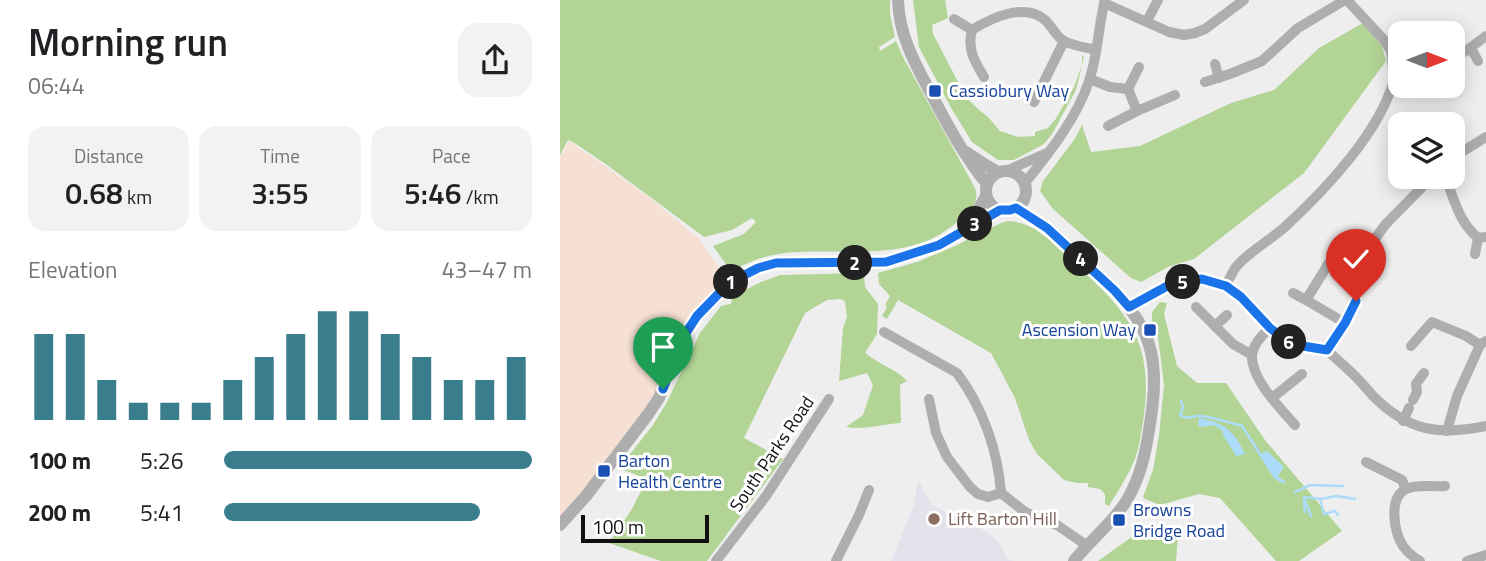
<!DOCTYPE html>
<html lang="en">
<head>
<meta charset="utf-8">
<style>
  :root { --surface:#fff; --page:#f2f2f2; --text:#202124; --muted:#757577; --accent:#3a7d8d }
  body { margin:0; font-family:"Titillium Web",sans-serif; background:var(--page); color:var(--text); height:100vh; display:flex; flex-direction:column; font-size:26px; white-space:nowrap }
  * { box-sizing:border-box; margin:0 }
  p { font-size:23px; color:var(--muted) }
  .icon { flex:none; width:38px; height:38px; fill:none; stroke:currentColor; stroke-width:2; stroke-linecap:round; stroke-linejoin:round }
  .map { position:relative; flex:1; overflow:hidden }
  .drawer { display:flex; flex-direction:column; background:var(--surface); width:560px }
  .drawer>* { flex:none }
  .needle { width:46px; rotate:90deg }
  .buttons { position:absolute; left:828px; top:21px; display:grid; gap:14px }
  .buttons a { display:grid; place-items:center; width:77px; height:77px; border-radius:14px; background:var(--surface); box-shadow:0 4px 18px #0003; font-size:35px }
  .scale { position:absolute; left:21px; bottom:18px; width:128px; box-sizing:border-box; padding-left:7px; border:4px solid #101010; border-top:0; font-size:19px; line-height:24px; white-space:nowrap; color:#101010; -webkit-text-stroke:5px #fff; paint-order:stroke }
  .pin { position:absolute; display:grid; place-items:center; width:60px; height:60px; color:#fff; margin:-72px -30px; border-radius:50% 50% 50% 0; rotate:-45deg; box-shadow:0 0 7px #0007 }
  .pin .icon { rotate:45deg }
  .km { position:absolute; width:35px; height:35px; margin:-18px; border-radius:50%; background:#222; color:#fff; font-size:19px; line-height:35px; text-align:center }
  .round { display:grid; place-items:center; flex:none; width:74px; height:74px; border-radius:21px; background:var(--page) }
  .overview { display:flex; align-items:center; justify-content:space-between; height:119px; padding:0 28px }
  h1 { font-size:38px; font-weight:600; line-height:52px }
  .metrics { display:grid; grid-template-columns:repeat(3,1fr); gap:10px; height:119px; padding:7px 28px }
  .metrics div { display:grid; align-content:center; border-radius:18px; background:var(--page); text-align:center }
  .metrics b { font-size:30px; font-weight:600 }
  .metrics small { font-size:19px; font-weight:400 }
  .metrics p { font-size:19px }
  .chart { height:196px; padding:14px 28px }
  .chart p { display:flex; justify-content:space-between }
  .chart svg { width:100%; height:126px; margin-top:7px; stroke:var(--accent); stroke-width:6 }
  ul { padding:0 28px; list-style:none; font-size:23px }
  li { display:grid; grid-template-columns:112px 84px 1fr; align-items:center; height:52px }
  li i { height:18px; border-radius:9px; background:var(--accent) }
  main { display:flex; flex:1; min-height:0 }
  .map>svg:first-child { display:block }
  .built { fill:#e3e3ec }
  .industrial { fill:#f6dfd3 }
  .green { fill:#b2d495 }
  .water { fill:#acdcfa }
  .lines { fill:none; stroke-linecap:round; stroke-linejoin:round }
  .stream { stroke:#acdcfa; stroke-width:2.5 }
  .minor { stroke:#aeaeae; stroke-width:10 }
  .tertiary { stroke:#aeaeae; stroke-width:12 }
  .route-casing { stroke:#fff; stroke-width:14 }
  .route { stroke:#1a73e8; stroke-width:9 }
  .transit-dot { fill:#1a4fb4; stroke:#fff; stroke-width:2.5 }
  .education-dot { fill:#8d6e63; stroke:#fff; stroke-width:2.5 }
  .labels { text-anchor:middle; stroke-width:6; stroke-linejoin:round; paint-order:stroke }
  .transit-label { font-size:18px; fill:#164399; stroke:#fff; text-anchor:start }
  .street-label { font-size:18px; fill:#101010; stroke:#fff }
  .education-label { font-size:18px; fill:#785e54; stroke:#fff; text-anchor:start }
</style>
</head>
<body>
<main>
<section class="drawer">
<div class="overview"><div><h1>Morning run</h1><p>06:44</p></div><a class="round"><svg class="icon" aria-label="share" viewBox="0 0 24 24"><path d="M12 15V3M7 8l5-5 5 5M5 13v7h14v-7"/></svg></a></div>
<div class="metrics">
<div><p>Distance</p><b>0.68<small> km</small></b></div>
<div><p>Time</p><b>3:55</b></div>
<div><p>Pace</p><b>5:46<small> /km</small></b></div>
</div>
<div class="chart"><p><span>Elevation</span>43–47 m</p>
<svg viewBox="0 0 160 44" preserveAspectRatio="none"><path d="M5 44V14M15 44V14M25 44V30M35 44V38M45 44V38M55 44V38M65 44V30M75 44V22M85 44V14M95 44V6M105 44V6M115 44V14M125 44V22M135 44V30M145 44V30M155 44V22"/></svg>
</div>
<ul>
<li><b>100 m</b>5:26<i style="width:100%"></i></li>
<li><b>200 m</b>5:41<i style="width:83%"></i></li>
</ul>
</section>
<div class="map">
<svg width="926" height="561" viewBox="0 0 926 561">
  <rect width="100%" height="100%" fill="#eeeeef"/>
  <polygon class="built" points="358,480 372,505 427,532 440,544 446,558 454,561 331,561 354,505"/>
  <polygon class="industrial" points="9,141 86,195 139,238 169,283 137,316 106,382 0,525 0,157"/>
  <g class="green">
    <path d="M0 0H330V14L335 37 319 47 320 51 336 41 343 57 415 188C420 202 411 211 401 219 391 227 377 238 364 242 320 258 271 248 225 253 204 256 192 260 174 270L168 267 153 246 184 234 196 222 192 218 172 230 144 237 47 165 13 142 8 140 0 155Z"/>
    <polygon points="353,0 385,0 388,18 372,25 373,34 406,97 419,110 428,117 440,131 458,137 475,136 475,132 488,128 495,120 514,87 522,65 522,56 524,57 516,90 492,134 484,144 454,160 438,160 412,142 390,106 359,47"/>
    <polygon points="803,23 822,46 826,61 744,173 634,259 610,266 581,282 571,278 493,209 480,191 483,181 514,140 522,125 531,152 580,146 671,103 714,90 759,48"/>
    <path d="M448 221C475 222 493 243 511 260 533 280 557 301 572 328 588 358 588 389 583 422 581 434 579 448 575 459 568 476 558 491 549 506L545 504V494L540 489 528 487V483H517L504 480 477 454 469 440 455 398 431 353 338 300 327 319 322 316 327 307 325 305 330 296 319 284 318 273 357 262 395 246 441 223Z"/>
    <path d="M304 273 305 287 318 304 317 334 305 353C318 364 336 369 347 381L340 385 341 423C322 424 305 430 286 427L303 415 313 385 307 373 279 381 283 328 287 317 285 301 280 299 267 300 245 313 184 438 223 459 147 561H101L49 543 72 509 87 479 59 468 93 425 107 402 140 333 161 306 171 304 173 296 201 282 220 275Z"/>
    <polygon points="600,302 607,303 604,314 617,366 637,383 666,383 705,440 782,531 739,561 716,561 660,498 639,494 600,505 585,499 583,497 593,470 599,435 604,385 598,337 592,323 592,312"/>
    <polygon points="580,531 618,536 616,561 538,561"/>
  </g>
  <g class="water">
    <path d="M639 418C664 423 674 430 685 454L676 456 667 441 662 434 664 432 654 425 642 427 638 426Z"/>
    <path d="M707 451 724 467 718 476 727 483C712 484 708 466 699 455Z"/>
  </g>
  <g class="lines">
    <g class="stream">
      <path d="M621 401 623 407 620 415C629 420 628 417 637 416 646 415 672 423 682 426L700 454"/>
      <polyline points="735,492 750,485 783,486"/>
      <polyline points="744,497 760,499 777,496 795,499"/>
      <polyline points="744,498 751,516"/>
      <polyline points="760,499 764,514 775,511 778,515"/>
      <polyline points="744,501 745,512"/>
    </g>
    <g class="minor">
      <polyline points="787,0 824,40 831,51 834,79"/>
      <polyline points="544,3 609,32 624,35 635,33 645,29 684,0"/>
      <polyline points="394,19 412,30"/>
      <polyline points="587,21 598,0"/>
      <polyline points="911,48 918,61"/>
      <polyline points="892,58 906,51 926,36"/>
      <polyline points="655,64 659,78"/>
      <path d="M424 77C414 61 407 48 412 30 431 18 465 2 485 20 492 26 496 37 504 41 511 45 528 48 536 50"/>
      <polyline points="530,79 550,87 568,89 577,111 615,95"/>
      <polyline points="645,82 670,74 702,61 738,28 785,0"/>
      <polyline points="481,87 497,95"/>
      <polyline points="568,89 579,67"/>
      <polyline points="474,102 504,41"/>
      <polyline points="548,126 577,111"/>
      <polyline points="892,158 926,137"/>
      <polyline points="448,170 487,153"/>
      <path d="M885 177C895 200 898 221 918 238L926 237"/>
      <path d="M465 183C489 153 517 118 529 81 538 55 538 27 545 0"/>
      <polyline points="915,254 918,238"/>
      <polyline points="769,263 746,300 785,323"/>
      <path d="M665 286C669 280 672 273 676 267 686 254 713 238 726 226 765 190 821 131 834 79L840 78"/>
      <polyline points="733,293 746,300"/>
      <polyline points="569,307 611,283 641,279 665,286 681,297 708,326 731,344 767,350"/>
      <polyline points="636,307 673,344 692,355"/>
      <polyline points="655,326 667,315"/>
      <path d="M710 328C702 335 693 344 692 355 691 379 720 408 735 425"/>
      <path d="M324 332 397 373C423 408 438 451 441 493L465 512 497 525 526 545"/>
      <polyline points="851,346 872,322 906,336 920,345"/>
      <polyline points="767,350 785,323 796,301 799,276 805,253 825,225 872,177"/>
      <path d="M767 350C776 359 786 367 795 376 801 382 807 389 813 396 848 431 879 436 926 426"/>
      <polyline points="712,398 742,374"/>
      <polyline points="369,399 376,433 387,457 410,487 418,494 428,497 441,493"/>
      <polyline points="853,400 857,392 856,384 864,373"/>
      <polyline points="843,421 849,408"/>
      <polyline points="887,431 897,396 920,345 926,341"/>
      <polyline points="806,462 842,480 846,489"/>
      <polyline points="156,561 206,496 269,399"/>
      <polyline points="276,561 299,515 309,490"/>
      <path d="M860 561C853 557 847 552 843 546 834 532 828 498 846 489 857 484 874 487 885 486"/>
      <polyline points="907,561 926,555"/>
    </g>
    <g class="tertiary">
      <path d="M338 0C339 38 358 69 375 101 390 130 406 159 427 184"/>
      <polyline points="406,152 424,164 438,172"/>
      <circle cx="446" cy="191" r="20"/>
      <path d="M456 208C466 215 478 221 488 228 502 239 514 253 527 265 585 317 603 344 590 424 586 451 581 476 567 500 553 523 530 540 514 561"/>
      <polyline points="406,226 418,210 426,196"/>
      <polyline points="0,525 26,496 89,413 99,398 124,336 137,316 169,283 198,268 216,263 326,262 379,245 440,210"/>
    </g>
  </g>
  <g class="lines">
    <defs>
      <polyline id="route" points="103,389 124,336 137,316 169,283 198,268 216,263 326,262 379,245 440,210 450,210 456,208 487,228 555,291 569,307 611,284 642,279 666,286 681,297 710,328 731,344 767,350 785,323 796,301"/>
    </defs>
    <use href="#route" class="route-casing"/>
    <use href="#route" class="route"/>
  </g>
  <g class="transit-dot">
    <rect x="368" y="84" width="14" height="14" rx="3.5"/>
    <rect x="583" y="323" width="14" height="14" rx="3.5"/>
    <rect x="37" y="464" width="14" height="14" rx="3.5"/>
    <rect x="552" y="513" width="14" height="14" rx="3.5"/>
  </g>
  <circle class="education-dot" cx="374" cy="519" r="7"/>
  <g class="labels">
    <g class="transit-label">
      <text x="389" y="97">Cassiobury Way</text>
      <text x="576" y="336" text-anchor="end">Ascension Way</text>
      <text x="58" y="467">Barton<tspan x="58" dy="21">Health Centre</tspan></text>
      <text x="573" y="516">Browns<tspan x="573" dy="21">Bridge Road</tspan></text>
    </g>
    <g class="street-label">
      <text transform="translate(212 454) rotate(-56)" y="6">South Parks Road</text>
    </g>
    <g class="education-label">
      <text x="388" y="525">Lift Barton Hill</text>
    </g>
  </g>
</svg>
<div class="buttons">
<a><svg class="needle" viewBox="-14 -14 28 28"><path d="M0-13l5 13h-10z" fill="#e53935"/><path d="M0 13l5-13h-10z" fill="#757577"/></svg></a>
<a><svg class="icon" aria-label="layers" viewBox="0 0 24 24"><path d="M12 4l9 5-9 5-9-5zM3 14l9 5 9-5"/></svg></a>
</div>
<div class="scale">100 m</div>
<div class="pin" style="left:103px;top:389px;background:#1e9e55"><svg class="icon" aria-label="arrive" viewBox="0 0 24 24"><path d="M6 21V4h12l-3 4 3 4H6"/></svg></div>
<div class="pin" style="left:796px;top:301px;background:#d93025"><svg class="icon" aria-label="check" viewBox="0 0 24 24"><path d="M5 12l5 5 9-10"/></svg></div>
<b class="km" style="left:171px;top:282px">1</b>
<b class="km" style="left:295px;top:263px">2</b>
<b class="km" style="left:415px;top:224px">3</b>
<b class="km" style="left:521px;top:259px">4</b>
<b class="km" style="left:623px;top:282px">5</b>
<b class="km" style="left:729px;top:342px">6</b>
</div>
</main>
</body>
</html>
